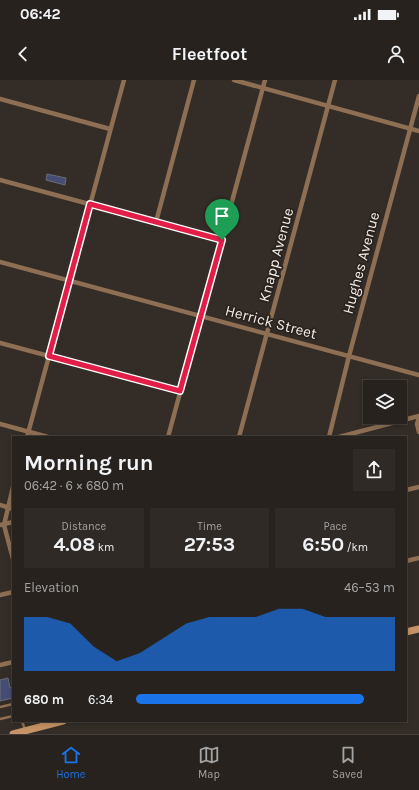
<!DOCTYPE html>
<html lang="en">
<head>
<meta charset="utf-8">
<style>
  :root { --surface:#27221d; --page:#2f2a26; --text:#f1f3f6; --muted:#a4a4a4; --line:#433f3b; --accent:#1a73e8 }
  body { margin:0; font-family:Karla,sans-serif; background:var(--page); color:var(--text); height:100vh; display:flex; flex-direction:column; font-size:15px; white-space:nowrap }
  * { box-sizing:border-box; margin:0 }
  p { font-size:13px; color:var(--muted) }
  .icon { flex:none; width:22px; height:22px; fill:none; stroke:currentColor; stroke-width:2; stroke-linecap:round; stroke-linejoin:round }
  .map { position:relative; flex:1; overflow:hidden }
  .details { position:absolute; left:12px; top:356px; width:395px; height:286px; display:flex; flex-direction:column; background:var(--surface); border-radius:0px; box-shadow:0 2px 6px #0003,0 0 0 1px var(--line) }
  .details>* { flex:none }
  .buttons { position:absolute; left:363px; top:300px; display:grid; gap:8px }
  .buttons a { display:grid; place-items:center; width:44px; height:44px; border-radius:0px; background:var(--surface); box-shadow:0 2px 6px #0003,0 0 0 1px var(--line); font-size:20px }
  .pin { position:absolute; display:grid; place-items:center; width:34px; height:34px; color:#fff; margin:-41px -17px; border-radius:50% 50% 50% 0; rotate:-45deg; box-shadow:0 0 4px #0007 }
  .pin .icon { rotate:45deg }
  .round { display:grid; place-items:center; flex:none; width:42px; height:42px; border-radius:0px; background:var(--page) }
  .head { display:flex; align-items:center; justify-content:space-between; height:68px; padding:0 12px }
  h1 { font-size:22px; font-weight:700; line-height:30px }
  .figures { display:grid; grid-template-columns:repeat(3,1fr); gap:6px; height:68px; padding:4px 12px }
  .figures div { display:grid; align-content:center; border-radius:0px; background:var(--page); text-align:center }
  .figures b { font-size:20px; font-weight:700 }
  .figures small { font-size:11px; font-weight:400 }
  .figures p { font-size:11px }
  .chart { height:112px; padding:8px 12px }
  .chart p { display:flex; justify-content:space-between }
  .chart svg { width:100%; height:72px; margin-top:4px; fill:var(--accent); opacity:.7 }
  ul { padding:0 12px; list-style:none; font-size:13px }
  li { display:grid; grid-template-columns:64px 48px 1fr; align-items:center; height:30px }
  li i { height:10px; border-radius:5px; background:var(--accent) }
  .status { display:flex; justify-content:space-between; align-items:center; height:28px; padding:0 20px; background:var(--surface); direction:ltr }
  .status svg { height:11px; fill:currentColor }
  header { display:flex; justify-content:space-between; align-items:center; height:52px; padding:0 12px; background:var(--surface); font-size:18px; font-weight:700 }
  .menu { display:flex; justify-content:space-around; align-items:center; height:56px; border-top:1px solid var(--line); background:var(--surface); font-size:11px; color:var(--muted) }
  .menu a { display:grid; justify-items:center; gap:2px }
  .menu .active { color:var(--accent) }
  .map>svg:first-child { display:block }
  .building { fill:#464d75; stroke:#6b6d77 }
  .lines { fill:none; stroke-linecap:round; stroke-linejoin:round }
  .lane { stroke:#8e6f53; stroke-width:2.5 }
  .street { stroke:#8e6f53; stroke-width:4.5 }
  .secondary { stroke:#c59365; stroke-width:7 }
  .route-casing { stroke:#fff; stroke-width:8 }
  .route { stroke:#e11d48; stroke-width:5 }
  .labels { text-anchor:middle; stroke-width:3.5; stroke-linejoin:round; paint-order:stroke }
  .street-label { font-size:15px; fill:#f2eee9; stroke:#2a231d }
</style>
</head>
<body>
<div class="status"><b>06:42</b><svg viewBox="0 0 49 12"><path d="M0 12V9h3v3zM5 12V6h3v6zM10 12V3h3v9zM15 12V0h3v12zM26 1h20v11H26zM47 4h2v5h-2z"/></svg></div>
<header><svg class="icon" aria-label="back" viewBox="0 0 24 24"><path d="M15 5l-7 7 7 7"/></svg>Fleetfoot<svg class="icon" aria-label="person" viewBox="0 0 24 24"><circle cx="12" cy="8" r="4"/><path d="M4 21q1-7 8-7t8 7"/></svg></header>
<div class="map">
<svg width="419" height="654" viewBox="0 0 419 654">
  <rect width="100%" height="100%" fill="#342d27"/>
  <g class="building">
    <polygon points="47,94 66,98 65,105 46,100"/>
    <polygon points="8,598 10,608 13,607 13,618 0,621 0,600"/>
  </g>
  <g class="lines">
    <g class="lane">
      <polyline points="0,627 13,624"/>
      <polyline points="0,639 13,636"/>
      <polyline points="22,641 25,650"/>
    </g>
    <g class="street">
      <polyline points="234,0 419,51"/>
      <polyline points="0,19 110,49"/>
      <polyline points="0,100 222,160"/>
      <polyline points="156,142 194,0"/>
      <polyline points="0,182 419,295"/>
      <polyline points="0,263 180,311"/>
      <polyline points="419,338 417,344 419,352"/>
      <polyline points="0,344 48,357"/>
      <polyline points="27,357 124,0"/>
      <polyline points="168,357 265,0"/>
      <polyline points="239,357 335,0"/>
      <polyline points="329,357 349,276 419,16"/>
      <polyline points="339,357 419,336"/>
      <polyline points="13,407 4,445 13,479"/>
      <polyline points="406,410 419,407"/>
      <polyline points="0,425 13,429"/>
      <polyline points="0,445 13,442"/>
      <polyline points="406,481 419,478"/>
      <polyline points="0,515 13,512"/>
      <polyline points="0,585 13,582"/>
    </g>
    <g class="secondary">
      <polyline points="406,552 419,549"/>
      <polyline points="13,654 63,641"/>
    </g>
  </g>
  <g class="lines">
    <defs>
      <polygon id="route" points="90,124 222,160 180,311 49,276"/>
    </defs>
    <use href="#route" class="route-casing"/>
    <use href="#route" class="route"/>
  </g>
  <g class="labels">
    <g class="street-label">
      <text transform="translate(276 175) rotate(-75)" y="5">Knapp Avenue</text>
      <text transform="translate(361 183) rotate(-75)" y="5">Hughes Avenue</text>
      <text transform="translate(271 242) rotate(15)" y="5">Herrick Street</text>
    </g>
  </g>
</svg>
<div class="buttons">
<a><svg class="icon" aria-label="layers" viewBox="0 0 24 24"><path d="M12 4l9 5-9 5-9-5zM3 14l9 5 9-5"/></svg></a>
</div>
<div class="pin" style="left:222px;top:160px;background:#1e9e55"><svg class="icon" aria-label="arrive" viewBox="0 0 24 24"><path d="M6 21V4h12l-3 4 3 4H6"/></svg></div>
<section class="details">
<div class="head"><div><h1>Morning run</h1><p>06:42 · 6 × 680 m</p></div><a class="round"><svg class="icon" aria-label="share" viewBox="0 0 24 24"><path d="M12 15V3M7 8l5-5 5 5M5 13v7h14v-7"/></svg></a></div>
<div class="figures">
<div><p>Distance</p><b>4.08<small> km</small></b></div>
<div><p>Time</p><b>27:53</b></div>
<div><p>Pace</p><b>6:50<small> /km</small></b></div>
</div>
<div class="chart"><p><span>Elevation</span>46–53 m</p>
<svg viewBox="0 0 160 44" preserveAspectRatio="none"><path d="M0 44V11L10 11L20 15L30 29L40 38L50 33L60 24L70 15L80 11L90 11L100 11L110 6L120 6L130 11L140 11L150 11L160 11V44z"/></svg>
</div>
<ul>
<li><b>680 m</b>6:34<i style="width:88%"></i></li>
</ul>
</section>
</div>
<nav class="menu">
<a class="active"><svg class="icon" aria-label="home" viewBox="0 0 24 24"><path d="M3 11l9-7 9 7M6 9v11h12V9"/></svg>Home</a>
<a><svg class="icon" aria-label="map" viewBox="0 0 24 24"><path d="M3 6l6-2 6 2 6-2v14l-6 2-6-2-6 2zM9 4v14M15 6v14"/></svg>Map</a>
<a><svg class="icon" aria-label="saved" viewBox="0 0 24 24"><path d="M7 4h10v16l-5-4-5 4z"/></svg>Saved</a>
</nav>
</body>
</html>
